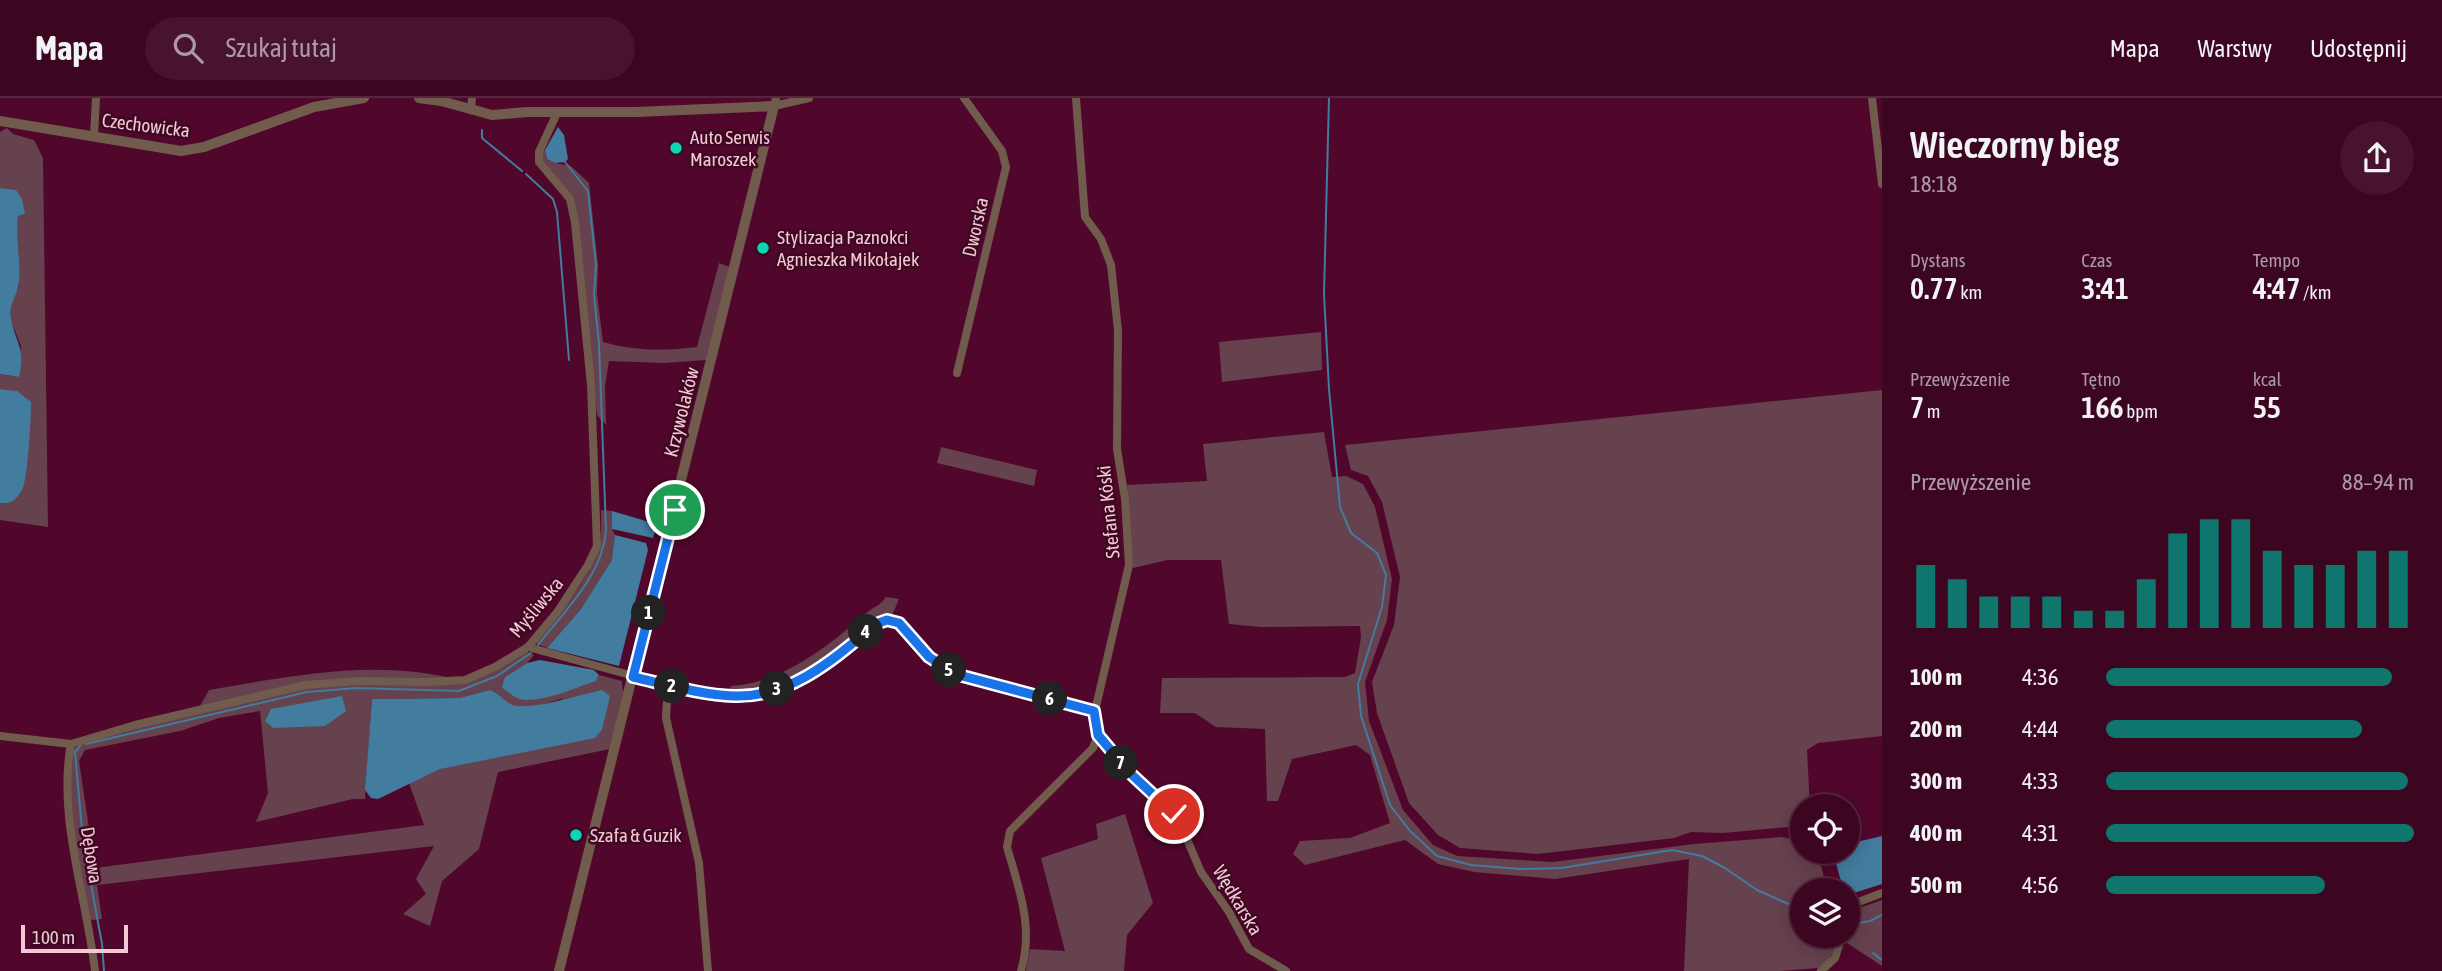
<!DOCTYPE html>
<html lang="pl">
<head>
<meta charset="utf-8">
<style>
  :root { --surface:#3c0520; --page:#47132d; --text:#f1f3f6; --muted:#ac99a5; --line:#55263e; --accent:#0f766e }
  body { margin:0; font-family:"Asap Condensed",sans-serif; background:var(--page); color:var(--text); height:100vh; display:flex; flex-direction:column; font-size:26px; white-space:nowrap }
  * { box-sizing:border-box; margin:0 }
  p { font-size:23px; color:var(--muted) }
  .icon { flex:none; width:38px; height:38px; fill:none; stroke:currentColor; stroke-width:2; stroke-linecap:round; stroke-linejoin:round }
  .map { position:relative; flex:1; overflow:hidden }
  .side { display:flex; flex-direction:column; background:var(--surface); width:560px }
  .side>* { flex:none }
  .controls { position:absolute; left:1790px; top:696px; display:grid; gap:14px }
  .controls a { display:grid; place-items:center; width:70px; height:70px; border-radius:50%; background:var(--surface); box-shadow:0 4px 18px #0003,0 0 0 2px var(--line); font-size:35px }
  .scale { position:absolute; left:21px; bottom:18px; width:107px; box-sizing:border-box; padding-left:7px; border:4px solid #f4c7d5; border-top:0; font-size:19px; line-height:24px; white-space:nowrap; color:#f4c7d5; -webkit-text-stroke:5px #3e0822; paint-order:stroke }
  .pin { position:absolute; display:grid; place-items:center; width:60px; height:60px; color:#fff; margin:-30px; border:4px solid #fff; border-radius:50%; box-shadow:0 2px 7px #0007 }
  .km { position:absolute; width:35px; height:35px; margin:-18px; border-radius:50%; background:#222; color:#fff; font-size:19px; line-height:35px; text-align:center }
  .round { display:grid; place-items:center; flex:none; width:74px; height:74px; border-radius:37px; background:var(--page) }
  .headline { display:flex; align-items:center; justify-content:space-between; height:119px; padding:0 28px }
  h1 { font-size:38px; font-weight:600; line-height:52px }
  .metrics { display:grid; grid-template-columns:repeat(3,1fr); gap:10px; height:119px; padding:7px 28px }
  .metrics div { display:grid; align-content:center }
  .metrics b { font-size:30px; font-weight:600 }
  .metrics small { font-size:19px; font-weight:400 }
  .metrics p { font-size:19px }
  .chart { height:196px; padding:14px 28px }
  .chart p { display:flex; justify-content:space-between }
  .chart svg { width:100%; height:126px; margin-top:7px; stroke:var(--accent); stroke-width:6 }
  ul { padding:0 28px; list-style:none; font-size:23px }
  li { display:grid; grid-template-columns:112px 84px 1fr; align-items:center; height:52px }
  li i { height:18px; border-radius:9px; background:var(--accent) }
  header { display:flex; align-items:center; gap:42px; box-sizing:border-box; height:98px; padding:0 35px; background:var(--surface); border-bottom:2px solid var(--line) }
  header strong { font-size:33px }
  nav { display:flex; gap:38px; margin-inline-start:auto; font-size:24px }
  .search { width:490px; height:63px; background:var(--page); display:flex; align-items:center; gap:18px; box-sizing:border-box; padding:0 24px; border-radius:38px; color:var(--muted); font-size:26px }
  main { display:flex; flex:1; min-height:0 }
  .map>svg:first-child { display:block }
  .green { fill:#66414e; fill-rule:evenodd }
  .water { fill:#427c9e }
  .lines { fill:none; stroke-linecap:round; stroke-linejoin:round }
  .stream { stroke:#427c9e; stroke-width:2 }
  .minor { stroke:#705b4c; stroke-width:8 }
  .tertiary { stroke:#705b4c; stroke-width:10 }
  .route-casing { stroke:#fff; stroke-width:14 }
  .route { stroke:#1a73e8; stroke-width:9 }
  .poi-dot { fill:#0ad5b5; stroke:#3e0822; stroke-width:2.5 }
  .labels { text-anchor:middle; stroke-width:5; stroke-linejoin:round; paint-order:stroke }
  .street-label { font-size:19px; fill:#f4c7d5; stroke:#3e0822 }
  .poi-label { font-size:19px; fill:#f4c7d5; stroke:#3e0822; text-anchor:start }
</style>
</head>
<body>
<header>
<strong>Mapa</strong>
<div class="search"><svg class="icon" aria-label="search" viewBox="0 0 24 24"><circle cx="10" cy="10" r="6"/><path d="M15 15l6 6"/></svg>Szukaj tutaj</div>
<nav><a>Mapa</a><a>Warstwy</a><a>Udostępnij</a></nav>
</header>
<main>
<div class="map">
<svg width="1882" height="873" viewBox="0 0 1882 873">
  <rect width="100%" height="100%" fill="#50072b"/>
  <g class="green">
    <polygon points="7,30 13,36 34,42 43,60 48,429 0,422 0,405 6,406 23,389 25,373 17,293 0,291 0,276 18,279 21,248 10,220 11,204 19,188 16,131 18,118 24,116 5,91 0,90 0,34"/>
    <path d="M545 52 547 61 555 65 571 68 589 85 598 167 597 196 603 244C634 253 664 253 697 249L719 165 730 169 706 262 664 265 609 263 605 288 606 327 597 317 572 100 541 62 540 54Z"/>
    <polygon points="1321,234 1322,272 1222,284 1219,244"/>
    <polygon points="1882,292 1882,638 1818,645 1807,652 1810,709 1802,709 1802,721 1789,722 1789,729 1723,735 1691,734 1674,740 1538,756 1460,750 1438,737 1409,705 1377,615 1372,584 1394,527 1400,479 1382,404 1368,378 1351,372 1345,347"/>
    <polygon points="1324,334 1332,379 1346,378 1363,386 1375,409 1392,481 1387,522 1365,584 1369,623 1403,712 1433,747 1457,758 1553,764 1694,746 1782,739 1802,743 1802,754 1817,754 1828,793 1802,793 1802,838 1837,838 1831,859 1818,870 1780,873 1684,873 1689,761 1555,781 1474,774 1438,766 1405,742 1305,767 1293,756 1300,743 1350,740 1390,725 1370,657 1356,647 1292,661 1278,703 1267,703 1265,631 1216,629 1195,615 1160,615 1162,580 1345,579 1355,575 1361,539 1360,528 1261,529 1229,526 1221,462 1167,462 1133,470 1127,387 1207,383 1203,346"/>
    <polygon points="941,349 1037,372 1034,388 937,365"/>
    <path d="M601 412 612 413V431L615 437 613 462 581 511 547 550 535 545C554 522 596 474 600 445 602 435 601 423 601 412Z"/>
    <path d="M886 499 899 501 891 520 818 567 788 583 760 594 730 593 731 588C782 585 829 548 865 516 874 508 879 509 886 499Z"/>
    <path d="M526 553 534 557 527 565 505 579 596 583 599 577 622 583 623 595 610 651 498 674 479 751 442 783 430 828 403 816 426 796 416 781 434 748 97 787 102 821 91 822C84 790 60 680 72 653 73 651 78 647 80 645L200 608 209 592C293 578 381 559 465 584ZM490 592C499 595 501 600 508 605 523 616 548 604 564 600L440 671 409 685 424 727 95 770 79 663 85 652 180 633 219 620 260 613 268 695 256 724 353 701H365L372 601 459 600Z"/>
    <polygon points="1125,716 1153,805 1127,837 1124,873 1026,873 1030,851 1065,853 1041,760 1098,741 1096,726"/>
    <polygon points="1882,802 1882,868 1844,843 1844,838 1848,838 1848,817 1851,813"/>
  </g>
  <g class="water">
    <polygon points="558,29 564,37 568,61 565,64 555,65 547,61 545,52"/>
    <path d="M0 90 16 92 22 101 25 116 18 118C15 140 21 162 19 184 18 197 8 206 11 221 16 245 26 251 19 279L0 276Z"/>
    <path d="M0 291 17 293 31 304C31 319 28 380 22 392 17 401 10 407 0 405Z"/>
    <polygon points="612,413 656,426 657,427 653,440 612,431"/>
    <polygon points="615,437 646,445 648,452 619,568 547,550 581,511 612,462"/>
    <path d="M540 562 594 572 599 577 596 583C575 590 549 602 526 602 517 602 508 595 502 589L505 579 527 565Z"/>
    <path d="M490 592C500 595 504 604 513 607 529 613 583 596 602 592L610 598 602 632 595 640 440 671 378 701 371 700 365 692 372 601 459 600Z"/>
    <polygon points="342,598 346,613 325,628 273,630 265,623 271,611"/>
    <polygon points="1882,738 1882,786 1851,796 1843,791 1833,754 1848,754 1848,746"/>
  </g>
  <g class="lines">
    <g class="stream">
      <polyline points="1329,0 1324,196 1329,291 1340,409 1351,435 1377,455 1386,477 1382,509 1358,586 1361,618 1390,707 1410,733 1437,758 1471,767 1520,771 1562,770 1672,752 1702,758 1725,770 1757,792 1802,812"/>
      <polyline points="482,32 482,40 522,73"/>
      <polyline points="526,76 553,101 557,114 569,262"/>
      <path d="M538 547C565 512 603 477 606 432L599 246 594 197 596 167 588 93 565 64"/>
      <polyline points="86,646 307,594 357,590 459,593 497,578 531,555"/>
      <polyline points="81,647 75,654 83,743 102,846 104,873"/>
      <polyline points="1848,827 1870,823 1882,817"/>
      <polyline points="1873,855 1882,862"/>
    </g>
    <g class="minor">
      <polyline points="776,0 774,8 809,0"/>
      <polyline points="1872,0 1882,86"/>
      <polyline points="471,11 472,0"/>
      <polyline points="94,38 96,0"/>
      <polyline points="957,275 1006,69 1002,53 964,0"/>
      <polyline points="528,549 670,588 733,598 758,597 789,587 820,571 876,526 887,522 899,525 929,559 955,576 1095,613"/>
      <polyline points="670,588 667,602 666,620 699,765 708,873"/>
      <polyline points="1098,637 1130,675 1177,718 1201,774 1229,814 1249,851 1286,873"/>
      <polyline points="0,638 71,646 135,627 306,587 359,583 427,584 465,582 495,569 528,549 558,513 588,467 597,448 591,287 575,125 570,101 539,64 539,54 557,15"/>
      <path d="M71 646C57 719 87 800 95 873"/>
      <polyline points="1848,808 1882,795"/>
      <path d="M1021 873C1034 829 1019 791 1007 749L1010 733 1093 650 1098 637 1095 613 1129 467 1125 401 1117 351 1118 232 1111 167 1101 141 1085 119 1076 0"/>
      <polyline points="1821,873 1835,860 1842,838"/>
    </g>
    <g class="tertiary">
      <polyline points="419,0 441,3 492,17 527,14 636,14 774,8 559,873"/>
      <polyline points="0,23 181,53 204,49 314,9 364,0"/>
    </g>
  </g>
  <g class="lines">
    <defs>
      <path id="route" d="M675 412 633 579C664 586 702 597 734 598 791 600 835 560 876 526L887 522 899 525 929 559 955 576 1094 613 1098 637 1130 675 1174 716"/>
    </defs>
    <use href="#route" class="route-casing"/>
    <use href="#route" class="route"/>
  </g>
  <g class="poi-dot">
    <circle cx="676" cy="50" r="7"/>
    <circle cx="763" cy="150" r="7"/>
    <circle cx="576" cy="737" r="7"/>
  </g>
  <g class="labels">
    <g class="street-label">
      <text transform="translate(146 27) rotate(7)" y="7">Czechowicka</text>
      <text transform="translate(975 129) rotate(-77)" y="7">Dworska</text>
      <text transform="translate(681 314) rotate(-76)" y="7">Krzywolaków</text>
      <text transform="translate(1108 414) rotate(-96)" y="7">Stefana Kóski</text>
      <text transform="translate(536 509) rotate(-50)" y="7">Myśliwska</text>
      <text transform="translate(92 757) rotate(81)" y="7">Dębowa</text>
      <text transform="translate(1238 802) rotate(59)" y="7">Wędkarska</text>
    </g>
    <g class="poi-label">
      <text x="690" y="46">Auto Serwis<tspan x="690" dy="22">Maroszek</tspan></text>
      <text x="777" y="146">Stylizacja Paznokci<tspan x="777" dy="22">Agnieszka Mikołajek</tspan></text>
      <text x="590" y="744">Szafa &amp; Guzik</text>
    </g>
  </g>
</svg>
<div class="controls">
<a><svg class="icon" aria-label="locate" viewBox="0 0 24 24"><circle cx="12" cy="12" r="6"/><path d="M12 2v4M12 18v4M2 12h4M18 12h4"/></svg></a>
<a><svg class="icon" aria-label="layers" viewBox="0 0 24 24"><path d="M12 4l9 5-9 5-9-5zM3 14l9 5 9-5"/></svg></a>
</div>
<div class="scale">100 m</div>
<div class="pin" style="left:675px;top:412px;background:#1e9e55"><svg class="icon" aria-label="arrive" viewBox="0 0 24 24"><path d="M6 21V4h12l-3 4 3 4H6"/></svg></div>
<div class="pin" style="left:1174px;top:716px;background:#d93025"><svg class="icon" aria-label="check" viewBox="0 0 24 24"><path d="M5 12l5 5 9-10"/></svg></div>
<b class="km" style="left:649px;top:515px">1</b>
<b class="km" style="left:672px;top:588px">2</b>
<b class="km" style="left:777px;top:591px">3</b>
<b class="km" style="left:866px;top:534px">4</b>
<b class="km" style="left:949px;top:572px">5</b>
<b class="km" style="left:1050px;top:601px">6</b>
<b class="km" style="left:1121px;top:665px">7</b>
</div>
<section class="side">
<div class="headline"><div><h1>Wieczorny bieg</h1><p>18:18</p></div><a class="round"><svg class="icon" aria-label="share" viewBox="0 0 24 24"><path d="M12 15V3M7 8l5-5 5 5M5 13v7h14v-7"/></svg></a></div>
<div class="metrics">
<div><p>Dystans</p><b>0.77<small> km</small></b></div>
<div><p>Czas</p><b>3:41</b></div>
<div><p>Tempo</p><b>4:47<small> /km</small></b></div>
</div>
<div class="metrics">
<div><p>Przewyższenie</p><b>7<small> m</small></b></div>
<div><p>Tętno</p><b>166<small> bpm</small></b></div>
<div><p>kcal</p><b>55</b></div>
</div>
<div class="chart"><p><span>Przewyższenie</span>88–94 m</p>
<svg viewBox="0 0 160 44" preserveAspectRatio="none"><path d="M5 44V22M15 44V27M25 44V33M35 44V33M45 44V33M55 44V38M65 44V38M75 44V27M85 44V11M95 44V6M105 44V6M115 44V17M125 44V22M135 44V22M145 44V17M155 44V17"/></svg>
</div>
<ul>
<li><b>100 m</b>4:36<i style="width:93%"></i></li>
<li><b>200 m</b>4:44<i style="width:83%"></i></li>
<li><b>300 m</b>4:33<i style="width:98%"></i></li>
<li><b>400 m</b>4:31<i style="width:100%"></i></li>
<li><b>500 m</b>4:56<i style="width:71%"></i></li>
</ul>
</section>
</main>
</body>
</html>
